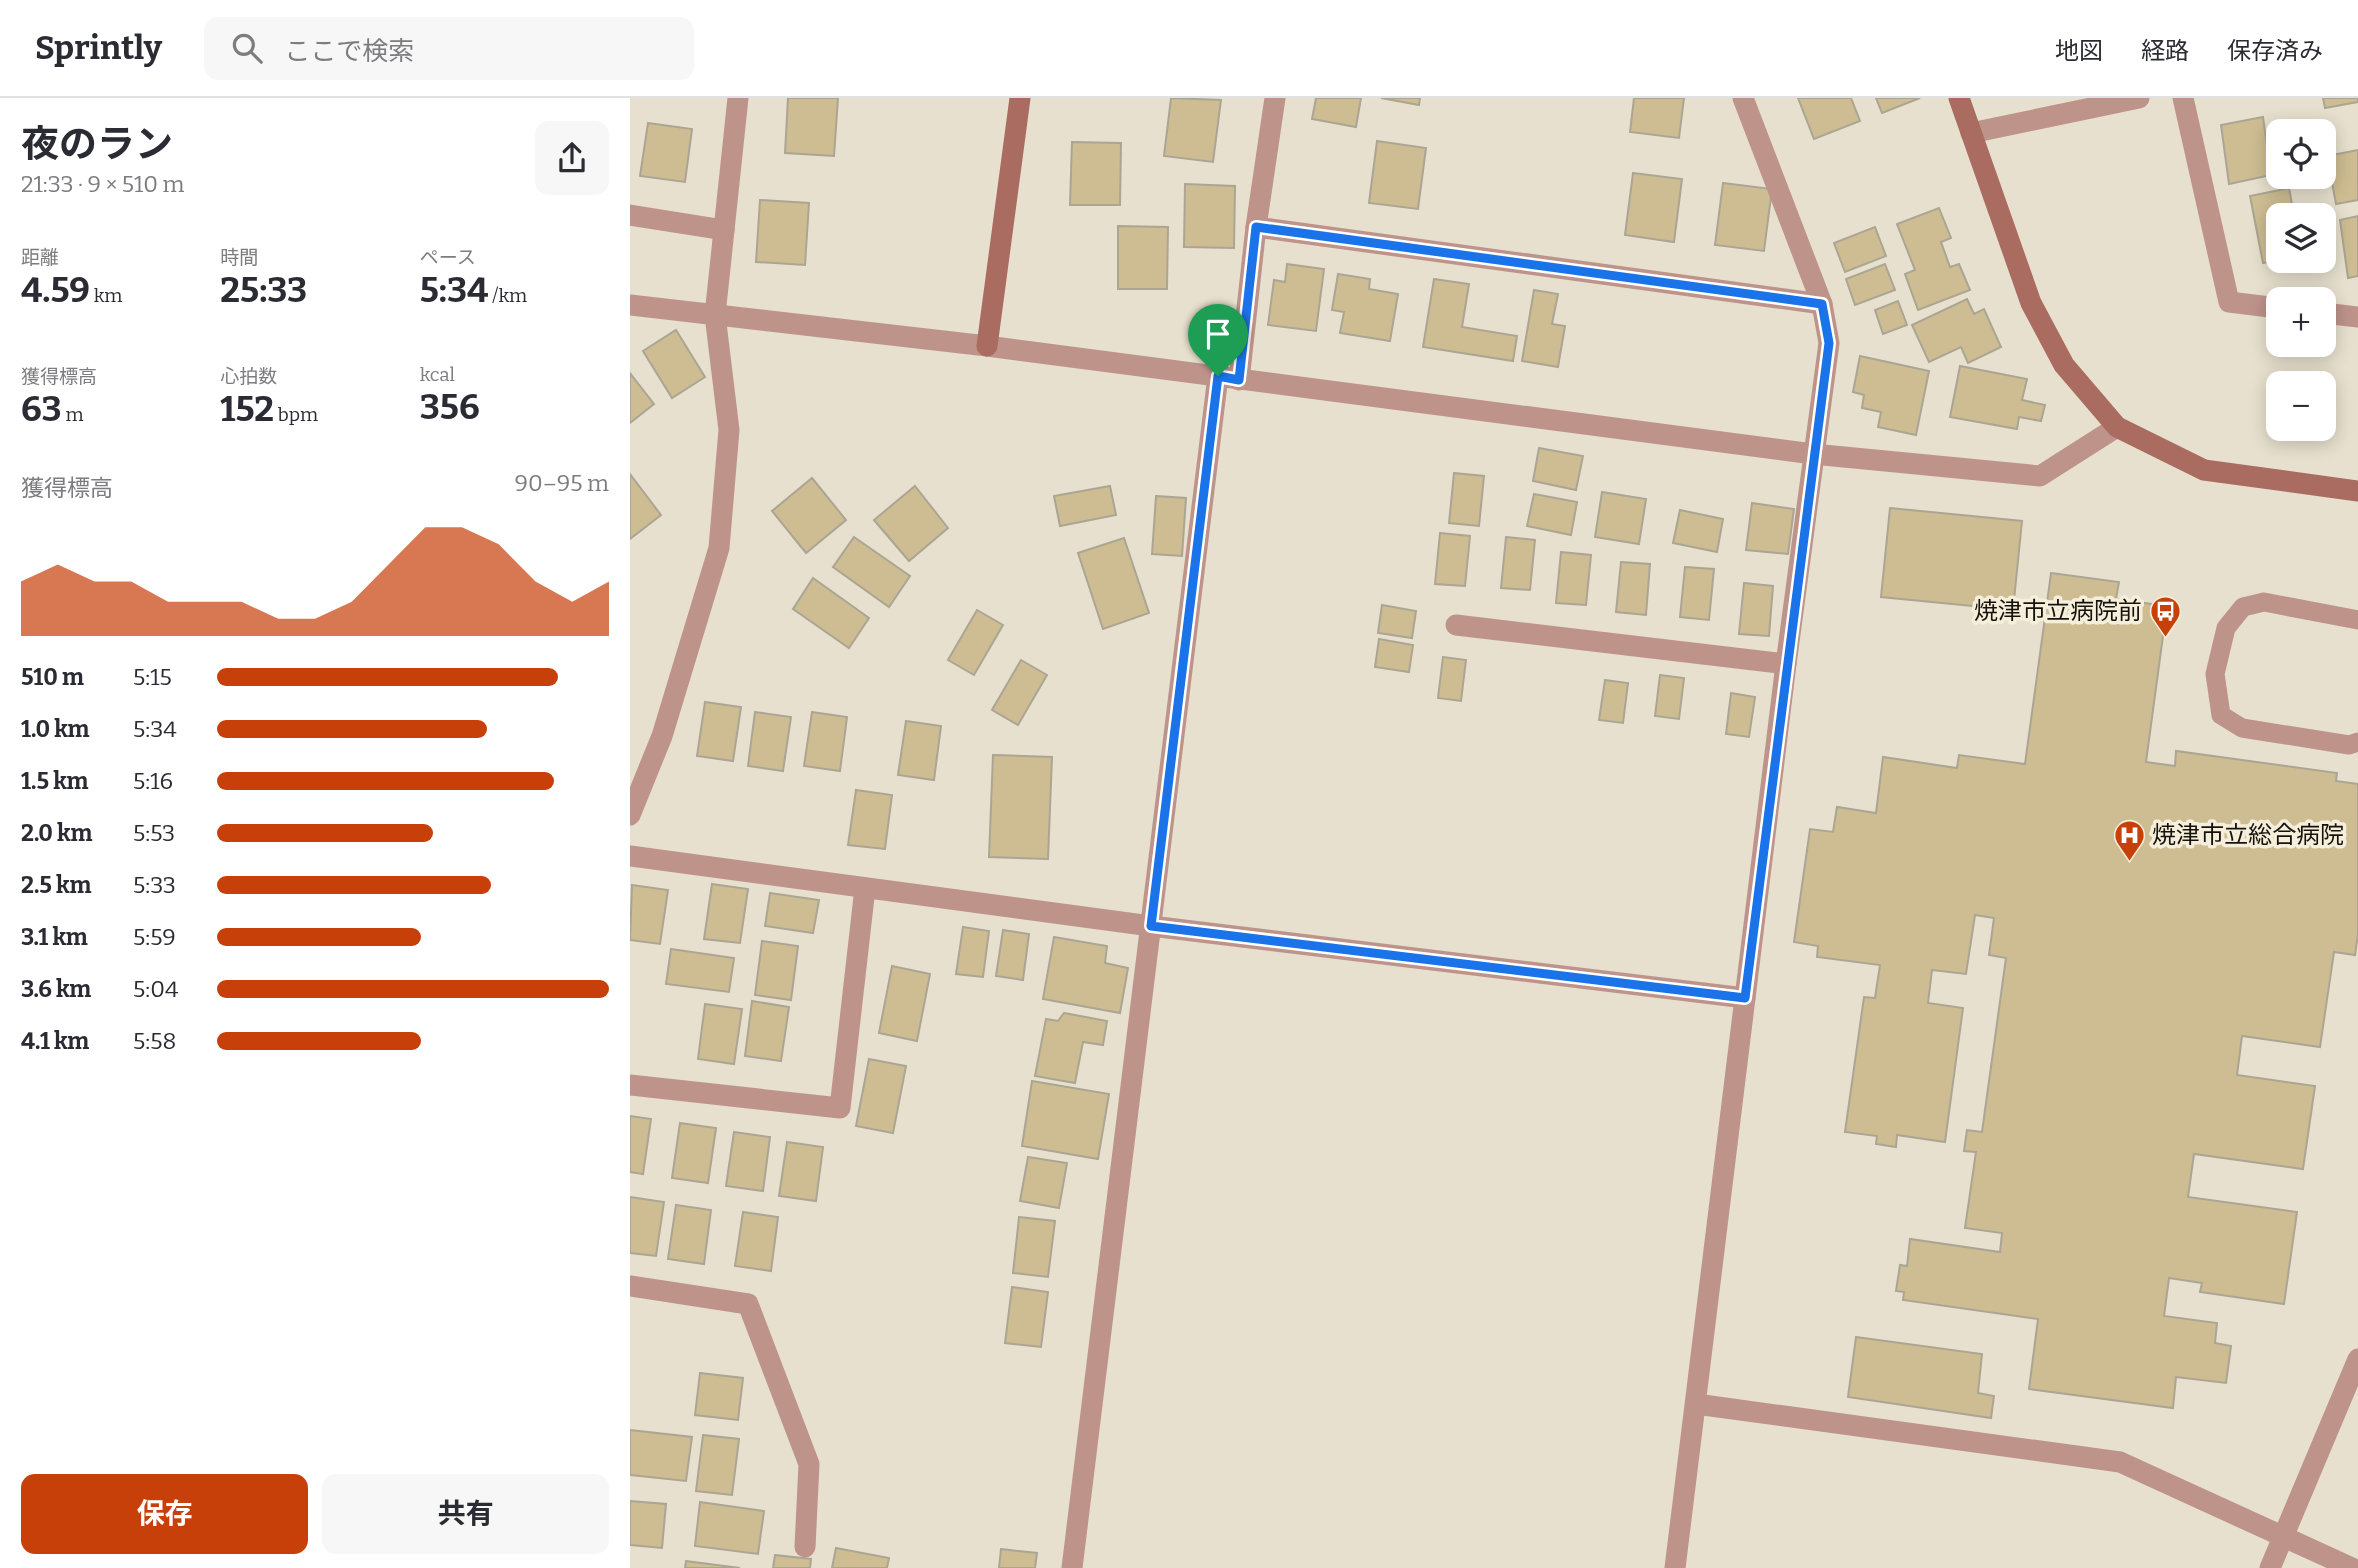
<!DOCTYPE html>
<html lang="ja">
<head>
<meta charset="utf-8">
<style>
  :root { --surface:#fff; --page:#f7f7f7; --text:#2b2b33; --muted:#7c7c81; --line:#e1e1e2; --accent:#c74009 }
  body { margin:0; font-family:Bitter,"Noto Sans JP",serif; background:var(--page); color:var(--text); height:100vh; display:flex; flex-direction:column; font-size:26px; white-space:nowrap }
  * { box-sizing:border-box; margin:0 }
  p { font-size:23px; color:var(--muted) }
  .icon { flex:none; width:38px; height:38px; fill:none; stroke:currentColor; stroke-width:2; stroke-linecap:round; stroke-linejoin:round }
  .map { position:relative; flex:1; overflow:hidden }
  .details { display:flex; flex-direction:column; background:var(--surface); width:630px }
  .details>* { flex:none }
  .controls { position:absolute; left:1636px; top:21px; display:grid; gap:14px }
  .controls a { display:grid; place-items:center; width:70px; height:70px; border-radius:14px; background:var(--surface); box-shadow:0 4px 18px #0003; font-size:35px }
  .pin { position:absolute; display:grid; place-items:center; width:60px; height:60px; color:#fff; margin:-72px -30px; border-radius:50% 50% 50% 0; rotate:-45deg; box-shadow:0 0 7px #0007 }
  .pin .icon { rotate:45deg }
  .round { display:grid; place-items:center; flex:none; width:74px; height:74px; border-radius:14px; background:var(--page) }
  .head { display:flex; align-items:center; justify-content:space-between; height:119px; padding:0 21px }
  h1 { font-size:38px; font-weight:700; line-height:52px }
  .metrics { display:grid; grid-template-columns:repeat(3,1fr); gap:10px; height:119px; padding:7px 21px }
  .metrics div { display:grid; align-content:center }
  .metrics b { font-size:35px; font-weight:700 }
  .metrics small { font-size:19px; font-weight:400 }
  .metrics p { font-size:19px }
  .chart { height:196px; padding:14px 21px }
  .chart p { display:flex; justify-content:space-between }
  .chart svg { width:100%; height:126px; margin-top:7px; fill:var(--accent); opacity:.7 }
  .action { display:flex; gap:14px; margin-top:auto; padding:14px 21px }
  .action a { flex:1; height:80px; border-radius:14px; background:var(--accent); color:#fff; font-size:28px; font-weight:700; line-height:80px; text-align:center }
  .action a+a { background:var(--page); color:var(--text) }
  ul { padding:0 21px; list-style:none; font-size:23px }
  li { display:grid; grid-template-columns:112px 84px 1fr; align-items:center; height:52px }
  li i { height:18px; border-radius:9px; background:var(--accent) }
  header { display:flex; align-items:center; gap:42px; box-sizing:border-box; height:98px; padding:0 35px; background:var(--surface); border-bottom:2px solid var(--line) }
  header strong { font-size:33px }
  nav { display:flex; gap:38px; margin-inline-start:auto; font-size:24px }
  .search { width:490px; height:63px; background:var(--page); display:flex; align-items:center; gap:18px; box-sizing:border-box; padding:0 24px; border-radius:14px; color:var(--muted); font-size:26px }
  main { display:flex; flex:1; min-height:0 }
  .map>svg:first-child { display:block }
  .building { fill:#cebd92; stroke:#aba593; stroke-width:2 }
  .lines { fill:none; stroke-linecap:round; stroke-linejoin:round }
  .lane { stroke:#be938a; stroke-width:19 }
  .street { stroke:#be938a; stroke-width:21 }
  .secondary { stroke:#aa6c60; stroke-width:21 }
  .route-casing { stroke:#fff; stroke-width:14 }
  .route { stroke:#1a73e8; stroke-width:9 }
  .labels { text-anchor:middle; stroke-width:7; stroke-linejoin:round; paint-order:stroke }
  .poi-label { font-size:24px; fill:#15120c; stroke:#f5eedb; text-anchor:end }
</style>
</head>
<body>
<header>
<strong>Sprintly</strong>
<div class="search"><svg class="icon" aria-label="search" viewBox="0 0 24 24"><circle cx="10" cy="10" r="6"/><path d="M15 15l6 6"/></svg>ここで検索</div>
<nav><a>地図</a><a>経路</a><a>保存済み</a></nav>
</header>
<main>
<section class="details">
<div class="head"><div><h1>夜のラン</h1><p>21:33 · 9 × 510 m</p></div><a class="round"><svg class="icon" aria-label="share" viewBox="0 0 24 24"><path d="M12 15V3M7 8l5-5 5 5M5 13v7h14v-7"/></svg></a></div>
<div class="metrics">
<div><p>距離</p><b>4.59<small> km</small></b></div>
<div><p>時間</p><b>25:33</b></div>
<div><p>ペース</p><b>5:34<small> /km</small></b></div>
</div>
<div class="metrics">
<div><p>獲得標高</p><b>63<small> m</small></b></div>
<div><p>心拍数</p><b>152<small> bpm</small></b></div>
<div><p>kcal</p><b>356</b></div>
</div>
<div class="chart"><p><span>獲得標高</span>90–95 m</p>
<svg viewBox="0 0 160 44" preserveAspectRatio="none"><path d="M0 44V25L10 19L20 25L30 25L40 32L50 32L60 32L70 38L80 38L90 32L100 19L110 6L120 6L130 12L140 25L150 32L160 25V44z"/></svg>
</div>
<ul>
<li><b>510 m</b>5:15<i style="width:87%"></i></li>
<li><b>1.0 km</b>5:34<i style="width:69%"></i></li>
<li><b>1.5 km</b>5:16<i style="width:86%"></i></li>
<li><b>2.0 km</b>5:53<i style="width:55%"></i></li>
<li><b>2.5 km</b>5:33<i style="width:70%"></i></li>
<li><b>3.1 km</b>5:59<i style="width:52%"></i></li>
<li><b>3.6 km</b>5:04<i style="width:100%"></i></li>
<li><b>4.1 km</b>5:58<i style="width:52%"></i></li>
</ul>
<div class="action"><a>保存</a><a>共有</a></div>
</section>
<div class="map">
<svg width="1728" height="1470" viewBox="0 0 1728 1470">
  <rect width="100%" height="100%" fill="#e7e0ce"/>
  <g class="building">
    <polygon points="158,0 208,0 204,58 155,55"/>
    <polygon points="541,0 591,2 583,64 534,58"/>
    <polygon points="686,0 731,0 726,29 682,21"/>
    <polygon points="751,0 790,0 789,7"/>
    <polygon points="1004,0 1054,0 1049,40 1000,34"/>
    <polygon points="1168,0 1221,0 1230,23 1184,41"/>
    <polygon points="1246,0 1290,0 1252,15"/>
    <polygon points="1693,0 1728,0 1728,4 1695,10"/>
    <polygon points="1633,19 1641,77 1599,86 1591,27"/>
    <polygon points="18,25 62,31 55,84 10,78"/>
    <polygon points="747,43 796,50 788,111 739,105"/>
    <polygon points="442,44 491,45 490,107 440,107"/>
    <polygon points="1728,52 1728,102 1706,106 1697,58"/>
    <polygon points="1003,75 1052,81 1044,144 995,137"/>
    <polygon points="1093,85 1142,91 1134,153 1085,147"/>
    <polygon points="555,86 605,88 604,150 554,149"/>
    <polygon points="1659,90 1664,117 1648,117 1648,162 1633,165 1620,98"/>
    <polygon points="130,102 179,105 175,167 126,164"/>
    <polygon points="1309,110 1321,140 1311,144 1320,169 1329,166 1340,192 1288,212 1275,176 1285,172 1267,126"/>
    <polygon points="1728,118 1728,178 1718,180 1710,122"/>
    <polygon points="488,128 538,129 537,191 488,191"/>
    <polygon points="1245,129 1256,158 1215,174 1204,145"/>
    <polygon points="657,166 694,171 686,233 638,227 644,182 655,184"/>
    <polygon points="1255,166 1265,192 1225,207 1216,181"/>
    <polygon points="708,176 740,181 739,191 768,196 760,243 710,235 714,214 702,212"/>
    <polygon points="804,181 839,186 832,229 887,238 883,263 793,249"/>
    <polygon points="904,192 928,196 922,226 935,228 928,269 892,263"/>
    <polygon points="1337,201 1344,216 1354,211 1371,249 1338,265 1331,249 1299,264 1282,227"/>
    <polygon points="1268,203 1277,227 1253,236 1245,212"/>
    <polygon points="46,232 75,279 42,300 13,253"/>
    <polygon points="1230,258 1299,273 1286,337 1248,329 1251,314 1232,310 1234,297 1223,294"/>
    <polygon points="1330,268 1397,281 1392,302 1415,307 1411,323 1389,319 1387,331 1320,319"/>
    <polygon points="0,275 24,306 0,325"/>
    <polygon points="909,350 953,358 946,392 903,383"/>
    <polygon points="824,375 854,378 849,428 819,425"/>
    <polygon points="0,376 31,417 0,441"/>
    <polygon points="182,380 216,422 176,455 142,413"/>
    <polygon points="285,388 318,430 279,463 244,422"/>
    <polygon points="480,388 486,417 430,428 424,398"/>
    <polygon points="972,394 1016,401 1009,446 965,439"/>
    <polygon points="904,396 947,404 941,437 897,428"/>
    <polygon points="526,398 556,400 552,458 522,456"/>
    <polygon points="1122,405 1164,411 1158,456 1116,452"/>
    <polygon points="1260,410 1392,423 1383,512 1251,499"/>
    <polygon points="1050,412 1093,421 1087,454 1043,445"/>
    <polygon points="810,435 840,438 835,488 805,486"/>
    <polygon points="224,439 280,478 259,509 203,469"/>
    <polygon points="876,439 905,442 900,492 871,490"/>
    <polygon points="494,440 519,515 473,531 448,455"/>
    <polygon points="931,454 961,457 956,507 926,505"/>
    <polygon points="991,464 1020,466 1016,517 986,514"/>
    <polygon points="1055,469 1084,471 1079,522 1050,519"/>
    <polygon points="1421,475 1489,484 1486,501 1537,508 1516,664 1545,668 1546,653 1707,675 1706,683 1728,686 1728,836 1725,857 1704,854 1690,949 1612,938 1607,977 1685,988 1673,1071 1564,1056 1558,1099 1667,1114 1654,1206 1570,1194 1572,1185 1539,1180 1534,1218 1587,1225 1585,1245 1601,1248 1596,1285 1546,1279 1543,1310 1399,1291 1408,1221 1273,1202 1274,1194 1266,1193 1270,1167 1277,1168 1280,1141 1370,1154 1372,1135 1335,1130 1346,1054 1334,1053 1337,1032 1352,1034 1376,860 1359,857 1364,820 1345,817 1336,876 1302,872 1298,905 1333,910 1315,1044 1267,1037 1266,1049 1246,1046 1247,1038 1215,1034 1234,899 1245,900 1250,867 1187,859 1188,848 1164,844 1180,731 1203,734 1207,709 1246,715 1253,659 1327,670 1329,657 1395,666"/>
    <polygon points="183,480 239,520 219,550 163,511"/>
    <polygon points="1114,485 1143,488 1139,538 1109,536"/>
    <polygon points="752,507 786,513 782,540 748,535"/>
    <polygon points="347,512 373,527 344,577 318,562"/>
    <polygon points="749,541 783,547 779,574 745,569"/>
    <polygon points="813,559 836,562 831,603 808,600"/>
    <polygon points="391,562 417,577 388,627 362,612"/>
    <polygon points="1030,577 1054,580 1049,621 1025,618"/>
    <polygon points="975,582 998,585 993,625 969,622"/>
    <polygon points="1101,595 1125,599 1119,639 1096,636"/>
    <polygon points="75,604 111,609 103,663 67,658"/>
    <polygon points="125,614 161,619 153,673 118,668"/>
    <polygon points="182,614 217,619 210,673 174,668"/>
    <polygon points="276,623 311,628 304,682 268,677"/>
    <polygon points="363,657 422,659 418,761 359,759"/>
    <polygon points="226,692 262,697 255,751 218,747"/>
    <polygon points="82,786 118,791 110,845 74,841"/>
    <polygon points="2,787 38,792 30,846 0,842"/>
    <polygon points="140,795 189,802 183,835 135,828"/>
    <polygon points="333,829 359,833 353,879 326,876"/>
    <polygon points="373,832 399,836 393,882 366,878"/>
    <polygon points="424,839 477,848 475,865 498,870 490,915 413,901"/>
    <polygon points="132,843 168,848 161,902 125,897"/>
    <polygon points="41,851 104,860 99,894 36,886"/>
    <polygon points="262,868 300,876 287,943 249,935"/>
    <polygon points="122,903 159,909 151,963 115,958"/>
    <polygon points="75,906 112,911 104,966 68,961"/>
    <polygon points="434,915 477,923 473,947 453,944 445,985 405,978 416,921 428,923"/>
    <polygon points="239,961 276,968 263,1035 226,1028"/>
    <polygon points="402,983 479,996 468,1061 392,1048"/>
    <polygon points="0,1018 21,1021 13,1076 0,1074"/>
    <polygon points="50,1025 86,1030 78,1085 42,1080"/>
    <polygon points="104,1034 140,1039 133,1093 96,1088"/>
    <polygon points="157,1044 193,1049 186,1103 149,1098"/>
    <polygon points="398,1059 437,1065 429,1110 390,1103"/>
    <polygon points="0,1099 34,1104 26,1158 0,1155"/>
    <polygon points="46,1107 81,1112 74,1166 38,1161"/>
    <polygon points="113,1114 148,1119 141,1173 105,1168"/>
    <polygon points="389,1119 425,1123 418,1179 383,1175"/>
    <polygon points="382,1189 418,1194 411,1249 375,1245"/>
    <polygon points="1226,1239 1352,1256 1348,1295 1364,1298 1361,1320 1218,1299"/>
    <polygon points="70,1275 113,1280 108,1322 65,1317"/>
    <polygon points="0,1332 62,1339 56,1383 0,1377"/>
    <polygon points="73,1337 109,1341 102,1397 66,1393"/>
    <polygon points="0,1403 36,1406 32,1450 0,1447"/>
    <polygon points="70,1404 134,1413 128,1456 65,1448"/>
    <polygon points="206,1450 259,1460 257,1470 202,1470"/>
    <polygon points="371,1451 407,1455 405,1470 369,1470"/>
    <polygon points="145,1457 181,1461 180,1470 143,1470"/>
    <polygon points="56,1463 110,1470 55,1470"/>
  </g>
  <g class="lines">
    <polyline class="lane" points="1728,522 1634,504 1613,509 1596,530 1585,576 1591,617 1612,630 1719,647 1728,644"/>
    <g class="street">
      <polyline points="1553,0 1599,204 1648,210"/>
      <polyline points="1341,35 1509,0"/>
      <polyline points="0,117 94,132"/>
      <polyline points="626,129 1192,206"/>
      <polyline points="0,207 357,248 1183,356 1410,378 1487,329"/>
      <polyline points="1694,215 1728,219"/>
      <polyline points="609,282 626,129 645,0"/>
      <polyline points="826,527 1156,566"/>
      <polyline points="0,717 32,638 89,450 99,332 85,217 108,0"/>
      <polyline points="0,758 521,828 1115,900"/>
      <polyline points="0,987 210,1010 235,790"/>
      <polyline points="0,1188 118,1206 179,1366 175,1449"/>
      <polyline points="1066,1306 1490,1364 1722,1470"/>
      <polyline points="442,1470 588,278"/>
      <polyline points="1045,1470 1156,566 1199,245 1192,206 1113,0"/>
      <polyline points="1640,1470 1728,1261"/>
    </g>
    <g class="secondary">
      <polyline points="1329,0 1401,205 1434,267 1487,329 1574,372 1728,393"/>
      <polyline points="357,248 390,0"/>
    </g>
  </g>
  <g class="lines">
    <defs>
      <polygon id="route" points="626,129 1192,206 1199,245 1115,900 521,828 588,278 609,282"/>
    </defs>
    <use href="#route" class="route-casing"/>
    <use href="#route" class="route"/>
  </g>
  <defs>
    <symbol id="bus-pin" viewBox="-11 -11 22 30"><path d="M0 17L-7.5 6A9.5 9.5 0 1 1 7.5 6Z" fill="#c74009" stroke="#f5eedb"/><path d="M-5-6H5V4H4V6H2V4H-2V6H-4V4H-5ZM-3.5-4V0h7V-4ZM-3.5 1.2v1.5H-2V1.2ZM2 1.2v1.5H3.5V1.2Z" fill="#fff"/></symbol>
    <symbol id="hospital-pin" viewBox="-11 -11 22 30"><path d="M0 17L-7.5 6A9.5 9.5 0 1 1 7.5 6Z" fill="#c74009" stroke="#f5eedb"/><path d="M-5-5h3v3.5h4V-5h3V5h-3V1.5h-4V5h-3Z" fill="#fff"/></symbol>
  </defs>
  <g fill-rule="evenodd">
    <use href="#bus-pin" x="1518" y="496" width="35" height="47"/>
    <use href="#hospital-pin" x="1482" y="720" width="35" height="47"/>
  </g>
  <g class="labels">
    <g class="poi-label">
      <text x="1512" y="521">焼津市立病院前</text>
      <text x="1522" y="745" text-anchor="start">焼津市立総合病院</text>
    </g>
  </g>
</svg>
<div class="controls">
<a><svg class="icon" aria-label="locate" viewBox="0 0 24 24"><circle cx="12" cy="12" r="6"/><path d="M12 2v4M12 18v4M2 12h4M18 12h4"/></svg></a>
<a><svg class="icon" aria-label="layers" viewBox="0 0 24 24"><path d="M12 4l9 5-9 5-9-5zM3 14l9 5 9-5"/></svg></a>
<a>+</a>
<a>−</a>
</div>
<div class="pin" style="left:588px;top:278px;background:#1e9e55"><svg class="icon" aria-label="arrive" viewBox="0 0 24 24"><path d="M6 21V4h12l-3 4 3 4H6"/></svg></div>
</div>
</main>
</body>
</html>
